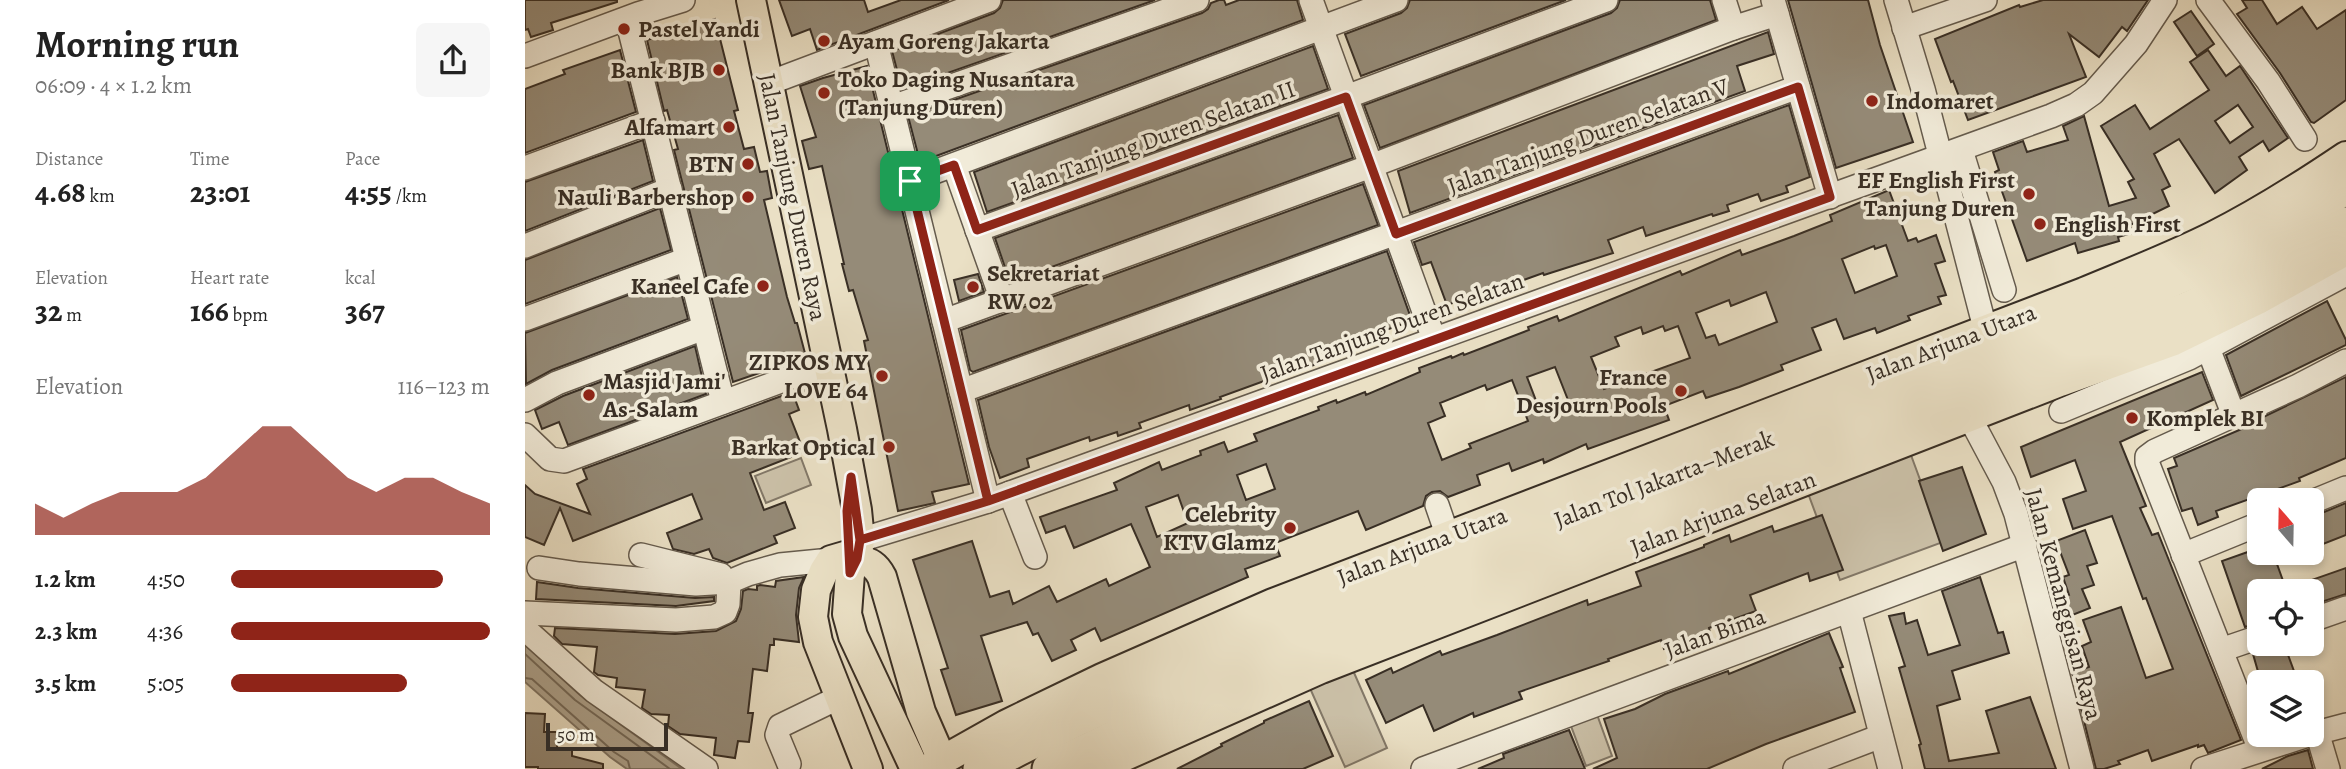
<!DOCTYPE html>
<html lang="en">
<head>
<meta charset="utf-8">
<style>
  :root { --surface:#fff; --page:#f6f6f6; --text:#222; --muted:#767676; --accent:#8f2418 }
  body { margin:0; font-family:Alegreya,serif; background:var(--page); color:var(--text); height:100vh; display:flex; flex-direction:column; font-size:26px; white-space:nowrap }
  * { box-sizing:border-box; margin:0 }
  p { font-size:23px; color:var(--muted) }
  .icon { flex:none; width:38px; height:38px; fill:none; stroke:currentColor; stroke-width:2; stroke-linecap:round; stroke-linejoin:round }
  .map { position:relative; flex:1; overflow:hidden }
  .side { display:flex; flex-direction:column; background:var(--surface); width:525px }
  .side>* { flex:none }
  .needle { width:46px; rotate:340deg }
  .buttons { position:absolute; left:1722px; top:488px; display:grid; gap:14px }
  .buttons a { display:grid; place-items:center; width:77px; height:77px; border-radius:10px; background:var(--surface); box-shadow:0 4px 10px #0003; font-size:35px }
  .scale { position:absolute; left:21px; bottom:18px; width:122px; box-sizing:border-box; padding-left:7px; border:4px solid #392f25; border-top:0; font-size:19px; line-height:24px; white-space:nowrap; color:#392f25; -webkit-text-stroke:5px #f1ebd9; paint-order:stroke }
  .pin { position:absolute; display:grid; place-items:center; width:60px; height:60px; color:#fff; margin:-30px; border-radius:14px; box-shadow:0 4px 10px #0006 }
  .round { display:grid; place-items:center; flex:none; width:74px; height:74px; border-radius:10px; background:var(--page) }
  .headline { display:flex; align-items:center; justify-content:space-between; height:119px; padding:0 35px }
  h1 { font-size:38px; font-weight:700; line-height:52px }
  .figures { display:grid; grid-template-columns:repeat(3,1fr); gap:10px; height:119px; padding:7px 35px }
  .figures div { display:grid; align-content:center }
  .figures b { font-size:30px; font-weight:700 }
  .figures small { font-size:19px; font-weight:400 }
  .figures p { font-size:19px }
  .chart { height:196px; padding:14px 35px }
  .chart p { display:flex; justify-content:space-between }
  .chart svg { width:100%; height:126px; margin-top:7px; fill:var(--accent); opacity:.7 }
  ul { padding:0 35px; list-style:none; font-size:23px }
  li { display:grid; grid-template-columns:112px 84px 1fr; align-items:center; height:52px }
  li i { height:18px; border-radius:9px; background:var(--accent) }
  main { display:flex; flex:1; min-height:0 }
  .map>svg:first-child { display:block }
  .green { fill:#ccc2aa; stroke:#827868; stroke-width:2 }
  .water { fill:#aea48f; stroke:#7f7565; stroke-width:2 }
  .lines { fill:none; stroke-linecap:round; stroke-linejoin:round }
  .shore { stroke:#746a5a; stroke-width:2 }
  .building { fill:#958b78; stroke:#392f25; stroke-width:2; fill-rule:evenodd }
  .minor-casing { stroke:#655b4d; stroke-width:26 }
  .major-casing { stroke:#392f25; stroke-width:32 }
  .highway-casing { stroke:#392f25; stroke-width:37 }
  .minor { stroke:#f1ebd9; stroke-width:23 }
  .major { stroke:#eae0c5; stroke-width:28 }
  .highway { stroke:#eae0c5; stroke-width:33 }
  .route-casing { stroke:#fff; stroke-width:14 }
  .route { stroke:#8f2418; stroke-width:9 }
  .poi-dot { fill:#8f2418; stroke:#f1ebd9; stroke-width:2.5 }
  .labels { text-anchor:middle; stroke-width:7; stroke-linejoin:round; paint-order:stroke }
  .poi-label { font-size:24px; font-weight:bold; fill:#392f25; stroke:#f1ebd9; text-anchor:end }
  .street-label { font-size:24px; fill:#392f25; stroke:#f1ebd9 }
</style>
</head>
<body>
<main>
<section class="side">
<div class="headline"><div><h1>Morning run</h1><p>06:09 · 4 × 1.2 km</p></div><a class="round"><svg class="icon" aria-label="share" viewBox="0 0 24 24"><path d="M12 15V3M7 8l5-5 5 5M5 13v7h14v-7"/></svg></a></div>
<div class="figures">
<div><p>Distance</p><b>4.68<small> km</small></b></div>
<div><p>Time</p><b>23:01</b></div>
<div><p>Pace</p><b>4:55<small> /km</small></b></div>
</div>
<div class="figures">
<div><p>Elevation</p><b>32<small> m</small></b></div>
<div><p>Heart rate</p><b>166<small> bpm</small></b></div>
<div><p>kcal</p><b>367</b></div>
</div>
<div class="chart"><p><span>Elevation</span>116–123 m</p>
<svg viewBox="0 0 160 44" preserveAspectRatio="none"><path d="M0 44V33L10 38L20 33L30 29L40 29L50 29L60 24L70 15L80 6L90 6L100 15L110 24L120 29L130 24L140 24L150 29L160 33V44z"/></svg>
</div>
<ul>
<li><b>1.2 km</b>4:50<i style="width:82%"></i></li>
<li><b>2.3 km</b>4:36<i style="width:100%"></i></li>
<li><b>3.5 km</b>5:05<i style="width:68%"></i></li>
</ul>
</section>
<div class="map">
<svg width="1821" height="769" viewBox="0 0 1821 769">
  <rect width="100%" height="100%" fill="#eae0c5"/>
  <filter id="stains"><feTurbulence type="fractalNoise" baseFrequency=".00286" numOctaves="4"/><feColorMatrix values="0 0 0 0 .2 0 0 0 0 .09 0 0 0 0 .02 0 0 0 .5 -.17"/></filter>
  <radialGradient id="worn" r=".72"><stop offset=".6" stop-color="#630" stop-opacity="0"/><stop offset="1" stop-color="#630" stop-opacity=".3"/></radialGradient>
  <g class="green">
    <polygon points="1383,447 1418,542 1315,580 1280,485"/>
    <polygon points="276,458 286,485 241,503 230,476"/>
    <polygon points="823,659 862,748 820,767 780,677"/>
    <polygon points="1070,709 1087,756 1061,766 1043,718"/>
  </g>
  <polygon class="water" points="0,645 55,695 157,769 102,769 85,757 0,682"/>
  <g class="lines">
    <g class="shore">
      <polyline points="0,654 50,700 145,769"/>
      <polyline points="0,678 7,679 89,752 103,761 105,769"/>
    </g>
  </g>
  <g class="building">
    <polygon points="0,0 92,0 92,2 26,23 28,30 6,37 3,29 0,30"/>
    <polygon points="254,0 339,0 343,12 376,0 424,0 292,50 285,29 267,36"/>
    <polygon points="478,0 630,0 377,89 367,51 469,13 475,8"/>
    <polygon points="694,0 699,0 701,5 714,0 772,0 778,20 395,162 383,116 677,13 683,9 686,3"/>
    <polygon points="885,0 1041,0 836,76 820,34 876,13 882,8"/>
    <polygon points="1095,0 1185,0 1191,20 855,148 839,105 1086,13 1092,8"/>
    <polygon points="1263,0 1343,0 1355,45 1388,142 1311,168"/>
    <polygon points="1518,0 1623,0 1602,31 1597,27 1574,57 1544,34 1561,77 1443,120 1428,81 1426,82 1410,39 1494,5 1495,7"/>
    <polygon points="1717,0 1737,0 1752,24 1777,7 1792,29 1821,10 1821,100 1789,123 1786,122 1755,73 1712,14 1722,8"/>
    <polygon points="1666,11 1689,44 1672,56 1649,22"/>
    <polygon points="190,19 213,110 209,111 219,149 229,147 235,172 242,171 247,198 239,200 262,297 270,323 272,323 281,357 208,382 149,150 153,149 142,110 139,111 122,40"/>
    <polygon points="1243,32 1249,54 1212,66 1220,91 885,213 873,171"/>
    <polygon points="788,46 803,89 462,212 449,172"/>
    <polygon points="95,50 111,112 0,153 0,89 40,74 38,70"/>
    <path d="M1683 50 1701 76 1715 66 1763 138 1744 151 1738 141 1714 157 1722 170 1690 193 1654 139 1629 154 1645 186 1637 190 1644 206 1605 225 1607 233 1593 237 1594 241 1553 253 1550 243 1502 261 1470 172 1474 170 1468 152 1498 141 1502 152 1543 140 1538 126 1559 116 1584 206 1611 198 1603 182 1609 179 1576 126 1610 105 1625 129 1684 90 1665 62ZM1713 105 1728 127 1705 143 1690 121Z"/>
    <polygon points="342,66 444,484 407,492 410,503 373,511 339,341 343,340 328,290 324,291 317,264 319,264 297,166 284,169 277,141 291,137 275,86 298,78"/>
    <polygon points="1264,105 1285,177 1261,186 1263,192 1236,201 1233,194 1202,205 1204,211 1188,216 1187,214 1121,236 1118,227 1083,240 1088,253 1019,275 1018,273 979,287 981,293 954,303 951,295 922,305 906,262 897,265 889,242"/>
    <polygon points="813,115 828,158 485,282 470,238"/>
    <polygon points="118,140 128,181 0,231 0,182"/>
    <polygon points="838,184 853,225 448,372 445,370 436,330"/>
    <path d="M1364 190 1383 241 1391 238 1393 242 1411 235 1420 261 1410 264 1421 295 1413 297 1416 304 1383 316 1385 320 1352 333 1350 328 1319 339 1311 319 1287 328 1296 350 1256 365 1258 370 1214 387 1181 398 1178 391 1139 406 1144 420 1063 449 1061 444 1019 463 1018 459 987 471 984 463 952 475 955 485 923 497 915 491 907 492 901 496 898 506 841 530 833 511 750 543 755 556 720 569 723 577 576 641 570 628 546 640 551 650 527 661 513 633 508 635 502 622 456 636 477 701 431 715 416 670 423 668 388 560 447 541 465 597 484 591 488 604 524 586 532 602 581 579 584 586 625 567 606 524 549 548 540 526 521 533 515 517 592 490 589 483 634 462 637 470 676 455 675 451 699 442 703 452 732 441 729 434 794 410 793 407 811 400 812 403 840 392 841 395 895 372 894 368 926 356 927 358 938 353 939 355 1004 330 1003 327 1032 316 1034 321 1155 271 1157 275 1215 250 1217 255 1269 236 1307 221 1305 215ZM1361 245 1372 276 1330 293 1317 259 1349 246 1350 249ZM1241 292 1252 322 1194 345 1190 335 1181 338 1171 313 1204 300 1206 306ZM1138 326 1140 331 1153 326 1165 358 1079 389 1066 357 1094 346 1090 337 1116 327 1118 334ZM1030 367 1043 400 1015 411 1002 377ZM987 380 1003 421 944 444 946 448 917 460 903 423 920 416 915 403 960 385 962 390ZM741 464 750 489 721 500 712 475ZM653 495 663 523 632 537 621 507Z"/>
    <polygon points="135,208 146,250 0,304 0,260"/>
    <polygon points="862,251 887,321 832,340 834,346 804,356 805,359 781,368 779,362 749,373 750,377 695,397 696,399 665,410 664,405 614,423 616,428 593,436 592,432 565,441 564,437 502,459 504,467 475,478 464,447 453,400"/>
    <polygon points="453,274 459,292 434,301 429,280"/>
    <polygon points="152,277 163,319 27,370 1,384 0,333"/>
    <polygon points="1802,301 1821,340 1821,345 1716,396 1701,355"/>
    <polygon points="170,346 181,394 43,445 34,422 17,429 10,410 38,396"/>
    <polygon points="1677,372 1688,400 1595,442 1621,506 1615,508 1627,535 1633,533 1716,740 1683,753 1679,745 1673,747 1673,745 1627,761 1623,750 1593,761 1595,764 1579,769 1571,769 1554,701 1556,701 1547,673 1564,667 1557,646 1566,642 1558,620 1596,607 1621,678 1648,669 1621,598 1618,599 1587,516 1548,529 1538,499 1561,491 1550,460 1506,477 1496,447"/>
    <polygon points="1821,377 1821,458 1774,478 1775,481 1691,511 1693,517 1673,525 1667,508 1657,511 1643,469 1652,466 1649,458 1733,422 1732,420"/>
    <polygon points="281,387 283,393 270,399 274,410 264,414 279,452 225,473 239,510 260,502 270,528 249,536 252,543 202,563 188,558 184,549 169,554 148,549 142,533 177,519 167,494 48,541 35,508 19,545 0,537 0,485 10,494 65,514 52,484 62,479 58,469"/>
    <polygon points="1437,467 1461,534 1418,551 1394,481"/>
    <polygon points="1821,503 1821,535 1793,546 1787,530 1787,517"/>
    <polygon points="1297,515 1318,570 1285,581 1283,573 1225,595 1231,611 1184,628 1185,633 1139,649 1136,640 1083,659 1084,661 994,692 997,699 949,717 948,713 909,731 898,705 861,723 841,680 866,668 868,673 915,651 917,655 972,635 1062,600 1063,605 1116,586 1111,572 1179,547 1179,545 1204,535 1206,542 1247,526 1249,532"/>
    <polygon points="1560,530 1572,563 1562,566 1569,585 1557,589 1565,608 1540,618 1533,599 1544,595 1538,577 1544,575 1531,541"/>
    <polygon points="1734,548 1734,553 1748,553 1761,589 1821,568 1821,594 1787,605 1787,592 1734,592 1734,623 1720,627 1697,561"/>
    <polygon points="279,577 274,588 271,615 274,642 249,639 249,645 245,645 242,671 228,669 223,713 228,713 224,742 213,741 210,758 189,755 191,738 155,734 143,726 144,715 126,714 117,708 120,690 91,687 92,678 73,675 69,672 72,647 37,644 29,636 30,628 150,634 191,631 211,621 216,609 218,591 223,589 232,590 232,586 235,585 250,587 251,581"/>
    <polygon points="1455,577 1473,633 1478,632 1484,653 1427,671 1435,699 1412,706 1424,761 1474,753 1461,711 1505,697 1531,769 1400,769 1394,745 1396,744 1374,668 1380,666 1364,616 1379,613 1381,624 1392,620 1403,655 1435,645 1417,591"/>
    <polygon points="12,582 53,588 170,598 189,597 189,601 151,606 11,599"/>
    <polygon points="1304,633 1318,667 1315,668 1330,712 1241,744 1182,769 1068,769 1092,758 1079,719 1110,709 1140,694 1203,671 1204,674"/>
    <polygon points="1755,644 1759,644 1773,682 1736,682 1728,654"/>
    <polygon points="784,701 808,756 778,769 652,769 697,746 696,744 739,723 739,721"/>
    <polygon points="0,713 20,714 19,732 33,732 32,748 47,749 47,756 78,764 78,769 13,769 13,767 0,767"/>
    <polygon points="1044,730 1060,769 953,769 979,758 978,754"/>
    <polygon points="1783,750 1788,769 1737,769 1763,756"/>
  </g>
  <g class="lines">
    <defs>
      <g id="minor">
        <polyline points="786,0 909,339"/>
        <polyline points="1199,0 1208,28"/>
        <polyline points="1248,0 1305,197"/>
        <polyline points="1371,0 1398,89 1460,328"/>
        <polyline points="1683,0 1743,81 1780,139"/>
        <polyline points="102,19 198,402"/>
        <polyline points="1379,28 1460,0"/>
        <polyline points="351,43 463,501"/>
        <polyline points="0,56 113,14 158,0"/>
        <polyline points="244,83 464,0"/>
        <polyline points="367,107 672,0"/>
        <polyline points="1436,150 1479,290"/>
        <polyline points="429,165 477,300"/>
        <polyline points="0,168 128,121"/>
        <polyline points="385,181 871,0"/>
        <polyline points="452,230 821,97 1081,0"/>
        <polyline points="0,246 145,189"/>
        <polyline points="0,319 162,259"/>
        <polyline points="419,321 846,166 1208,28 1252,14"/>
        <polyline points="1683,348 1709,416"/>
        <polyline points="436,391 1273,87"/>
        <polyline points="0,400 32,383 179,328"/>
        <polyline points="1536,411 1664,358 1821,274"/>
        <polyline points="1445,418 1479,482 1491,514 1557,769"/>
        <polyline points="0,435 25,459 39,461 302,364"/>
        <polyline points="485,493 510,557"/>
        <polyline points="1787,502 1821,488"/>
        <polyline points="912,505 923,537"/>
        <polyline points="335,540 463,501 1526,116 1551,105 1568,93 1611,44 1640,0"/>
        <polyline points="116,555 196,575"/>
        <polyline points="1658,555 1734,524"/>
        <polyline points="14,568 54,574 171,584 204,582 223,574 255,565 306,560"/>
        <polyline points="1324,611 1365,769"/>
        <polyline points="0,613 151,620 189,617 200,612 203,604 204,582"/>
        <polyline points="1787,620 1821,608"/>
        <polyline points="0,629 69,691 181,769"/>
        <polyline points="1696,650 1734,637"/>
        <polyline points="1792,732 1803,769"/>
        <polyline points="1787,734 1821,725"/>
        <polyline points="1735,750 1622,462 1622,457 1630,451 1773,386 1821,361"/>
        <polyline points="264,764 252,735 255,726 315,697"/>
        <polyline points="898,769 1500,545"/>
        <polyline points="1270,769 1356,736"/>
        <polyline points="1678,769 1783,735"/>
      </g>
      <g id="major">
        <polyline points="226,0 317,429 332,510 335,540 332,559 325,573"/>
        <polyline points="323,555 306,560 299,571 291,590 288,617 293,642 343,769"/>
        <polyline points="323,556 325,573 322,614 328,636 390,769"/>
        <path d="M332 559C345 562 351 565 357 577L396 712 417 760"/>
        <path d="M402 769 482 724 577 678 748 603 1559 292C1602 274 1646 257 1688 236 1734 213 1778 185 1821 156"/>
        <polyline points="571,769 796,669 1535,382 1649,341 1733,300 1821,251"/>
      </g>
      <g id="highway">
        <path d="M455 769C554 716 655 669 759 627L1593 304 1713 251 1787 209 1821 187"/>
        <polyline points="524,769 692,687 781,650 1488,379 1664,308 1718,282 1821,224"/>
      </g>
    </defs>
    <use href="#minor" class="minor-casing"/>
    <use href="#major" class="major-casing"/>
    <use href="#highway" class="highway-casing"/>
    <use href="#minor" class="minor"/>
    <use href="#major" class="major"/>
    <use href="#highway" class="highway"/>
  </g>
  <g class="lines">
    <defs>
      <polyline id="route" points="385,181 463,501 335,540 332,559 325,573 322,511 326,477 335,540 463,501 1305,197 1273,87 871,234 821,97 452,230 429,165 385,181"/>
    </defs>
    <use href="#route" class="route-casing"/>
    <use href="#route" class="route"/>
  </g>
  <g class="poi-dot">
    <circle cx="99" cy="29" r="7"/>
    <circle cx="299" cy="41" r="7"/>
    <circle cx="194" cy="70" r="7"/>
    <circle cx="299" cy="93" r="7"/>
    <circle cx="1347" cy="101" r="7"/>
    <circle cx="204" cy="127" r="7"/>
    <circle cx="223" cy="164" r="7"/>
    <circle cx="1504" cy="194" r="7"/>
    <circle cx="223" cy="197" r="7"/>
    <circle cx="1515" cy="224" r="7"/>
    <circle cx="238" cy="286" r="7"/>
    <circle cx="448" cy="287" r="7"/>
    <circle cx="357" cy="376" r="7"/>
    <circle cx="1156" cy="391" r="7"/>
    <circle cx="64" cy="395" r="7"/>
    <circle cx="1607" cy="418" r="7"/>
    <circle cx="364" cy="447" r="7"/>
    <circle cx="765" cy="528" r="7"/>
  </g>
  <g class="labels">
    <g class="poi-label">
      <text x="113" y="37" text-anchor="start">Pastel Yandi</text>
      <text x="313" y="49" text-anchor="start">Ayam Goreng Jakarta</text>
      <text x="180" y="78">Bank BJB</text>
      <text x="313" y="87" text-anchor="start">Toko Daging Nusantara<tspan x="313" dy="28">(Tanjung Duren)</tspan></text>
      <text x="1361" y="109" text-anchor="start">Indomaret</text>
      <text x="190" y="135">Alfamart</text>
      <text x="209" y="172">BTN</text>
      <text x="1490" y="188">EF English First<tspan x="1490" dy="28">Tanjung Duren</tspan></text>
      <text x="209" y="205">Nauli Barbershop</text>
      <text x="1529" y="232" text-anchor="start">English First</text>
      <text x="462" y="281" text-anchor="start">Sekretariat<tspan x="462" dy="28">RW 02</tspan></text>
      <text x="224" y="294">Kaneel Cafe</text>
      <text x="343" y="370">ZIPKOS MY<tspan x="343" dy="28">LOVE 64</tspan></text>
      <text x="1142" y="385">France<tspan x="1142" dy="28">Desjourn Pools</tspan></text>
      <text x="78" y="389" text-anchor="start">Masjid Jami'<tspan x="78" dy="28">As-Salam</tspan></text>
      <text x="1621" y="426" text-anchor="start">Komplek BI</text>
      <text x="350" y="455">Barkat Optical</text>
      <text x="751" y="522">Celebrity<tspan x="751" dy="28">KTV Glamz</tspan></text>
    </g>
    <g class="street-label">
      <text transform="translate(1063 136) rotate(-20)" y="8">Jalan Tanjung Duren Selatan V</text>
      <text transform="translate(628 139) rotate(-20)" y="8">Jalan Tanjung Duren Selatan II</text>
      <text transform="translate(268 197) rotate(78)" y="8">Jalan Tanjung Duren Raya</text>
      <text transform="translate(867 327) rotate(-20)" y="8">Jalan Tanjung Duren Selatan</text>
      <text transform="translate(1426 343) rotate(-21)" y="8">Jalan Arjuna Utara</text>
      <text transform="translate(1139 479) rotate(-21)" y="8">Jalan Tol Jakarta–Merak</text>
      <text transform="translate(1198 513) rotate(-21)" y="8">Jalan Arjuna Selatan</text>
      <text transform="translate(897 546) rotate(-21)" y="8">Jalan Arjuna Utara</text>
      <text transform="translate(1539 604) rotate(75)" y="8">Jalan Kemanggisan Raya</text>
      <text transform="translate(1190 633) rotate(-20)" y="8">Jalan Bima</text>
    </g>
  </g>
  <rect width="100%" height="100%" filter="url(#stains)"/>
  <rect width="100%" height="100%" fill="url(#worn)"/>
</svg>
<div class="buttons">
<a><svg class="needle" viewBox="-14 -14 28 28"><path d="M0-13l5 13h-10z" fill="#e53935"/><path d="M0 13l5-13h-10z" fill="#767676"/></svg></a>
<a><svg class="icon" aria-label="locate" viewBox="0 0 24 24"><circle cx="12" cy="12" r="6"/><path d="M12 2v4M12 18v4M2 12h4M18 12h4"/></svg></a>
<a><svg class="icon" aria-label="layers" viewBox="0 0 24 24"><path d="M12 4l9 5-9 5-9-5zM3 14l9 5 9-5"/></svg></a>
</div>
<div class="scale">50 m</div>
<div class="pin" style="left:385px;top:181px;background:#1e9e55"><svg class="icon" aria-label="arrive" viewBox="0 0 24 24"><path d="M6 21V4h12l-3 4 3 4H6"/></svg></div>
</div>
</main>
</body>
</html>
